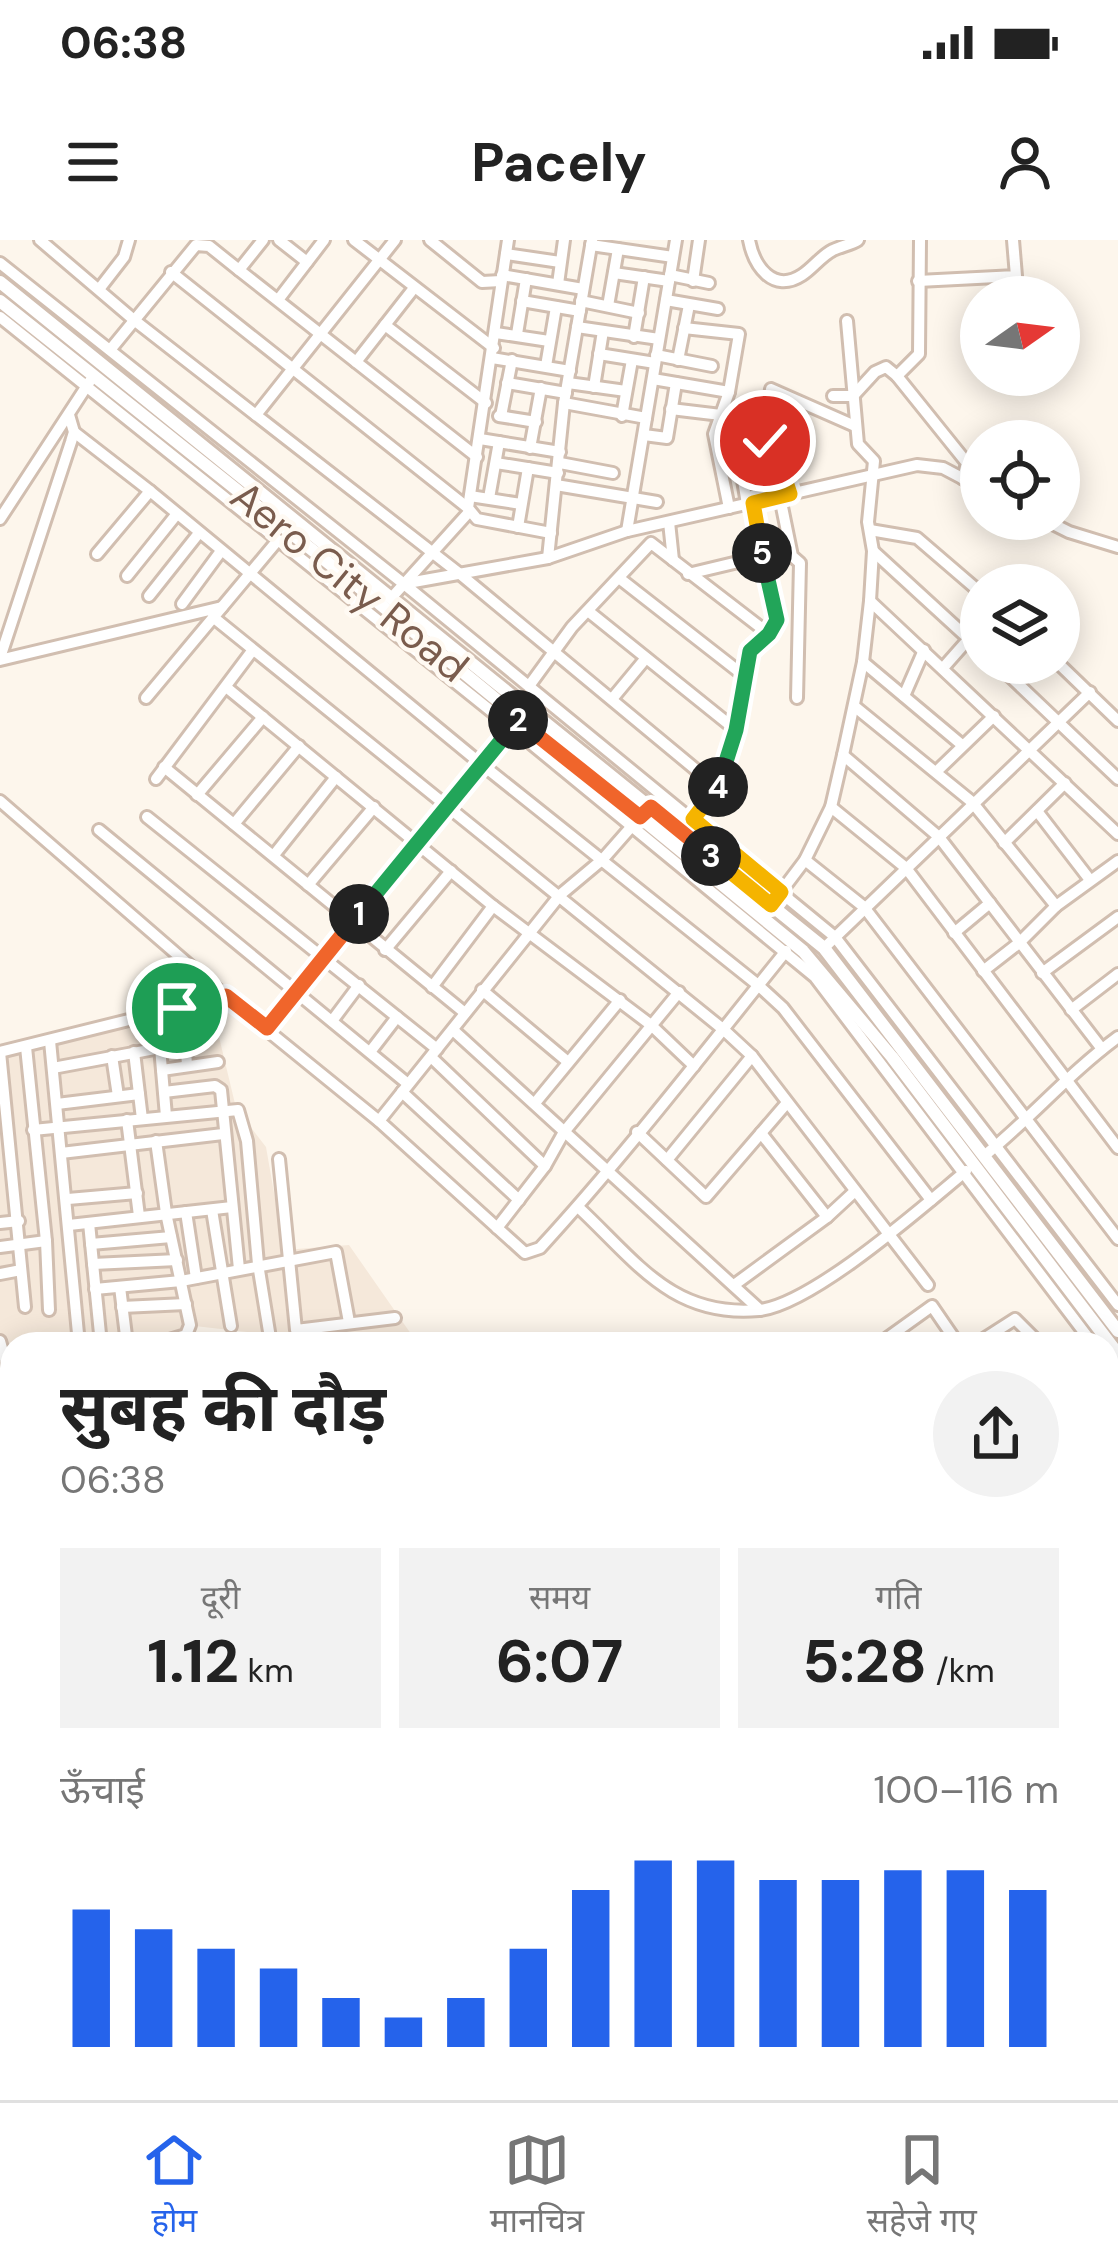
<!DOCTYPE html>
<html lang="hi">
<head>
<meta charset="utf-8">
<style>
  :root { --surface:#fff; --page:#f2f2f2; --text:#222; --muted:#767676; --line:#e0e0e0; --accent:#2563eb }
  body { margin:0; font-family:"DM Sans","Noto Sans Devanagari",sans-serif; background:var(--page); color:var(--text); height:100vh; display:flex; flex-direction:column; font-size:45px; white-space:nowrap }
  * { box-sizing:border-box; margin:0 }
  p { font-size:39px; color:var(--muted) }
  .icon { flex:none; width:66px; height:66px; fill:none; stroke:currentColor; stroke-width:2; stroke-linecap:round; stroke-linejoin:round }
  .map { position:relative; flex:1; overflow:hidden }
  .panel { position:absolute; left:0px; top:1092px; width:1119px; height:768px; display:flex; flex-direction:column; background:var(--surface); border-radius:36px 36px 0 0; box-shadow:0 6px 30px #0003 }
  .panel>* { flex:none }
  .needle { width:78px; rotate:76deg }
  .fabs { position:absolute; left:960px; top:36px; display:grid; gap:24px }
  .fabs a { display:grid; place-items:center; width:120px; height:120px; border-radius:50%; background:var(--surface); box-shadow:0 6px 30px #0003; font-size:60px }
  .pin { position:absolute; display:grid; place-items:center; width:102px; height:102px; color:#fff; margin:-51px; border:6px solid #fff; border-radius:50%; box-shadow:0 3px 12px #0007 }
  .km { position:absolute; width:60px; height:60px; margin:-30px; border-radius:50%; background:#222; color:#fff; font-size:33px; line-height:60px; text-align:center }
  .round { display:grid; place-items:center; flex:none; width:126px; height:126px; border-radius:63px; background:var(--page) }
  .overview { display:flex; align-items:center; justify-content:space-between; height:204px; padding:0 60px }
  h1 { font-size:66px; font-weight:700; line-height:90px }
  .metrics { display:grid; grid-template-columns:repeat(3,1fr); gap:18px; height:204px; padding:12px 60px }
  .metrics div { display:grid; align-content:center; border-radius:0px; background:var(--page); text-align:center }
  .metrics b { font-size:60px; font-weight:700 }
  .metrics small { font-size:33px; font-weight:400 }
  .metrics p { font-size:33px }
  .chart { height:336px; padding:24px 60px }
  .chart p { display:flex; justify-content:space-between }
  .chart svg { width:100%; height:216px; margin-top:12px; stroke:var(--accent); stroke-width:6 }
  .status { display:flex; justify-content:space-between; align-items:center; height:84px; padding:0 60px; background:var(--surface); direction:ltr }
  .status svg { height:33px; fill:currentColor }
  header { display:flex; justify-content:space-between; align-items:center; height:156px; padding:0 60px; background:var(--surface); font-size:54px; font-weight:700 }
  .menu { display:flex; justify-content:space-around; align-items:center; height:168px; border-top:3px solid var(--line); background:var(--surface); font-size:33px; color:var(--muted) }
  .menu a { display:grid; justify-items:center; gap:6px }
  .menu .current { color:var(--accent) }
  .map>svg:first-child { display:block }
  .residential { fill:#f5e8da }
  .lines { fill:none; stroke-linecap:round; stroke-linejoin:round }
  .minor-casing { stroke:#d1beb0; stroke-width:16 }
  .tertiary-casing { stroke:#d1beb0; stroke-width:18 }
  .minor { stroke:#fff; stroke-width:10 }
  .tertiary { stroke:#fff; stroke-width:12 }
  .split-1-casing { stroke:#fff; stroke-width:24 }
  .split-2-casing { stroke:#fff; stroke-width:24 }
  .split-3-casing { stroke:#fff; stroke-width:24 }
  .split-4-casing { stroke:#fff; stroke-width:24 }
  .split-5-casing { stroke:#fff; stroke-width:24 }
  .split-6-casing { stroke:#fff; stroke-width:24 }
  .split-1 { stroke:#f0652b; stroke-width:15 }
  .split-2 { stroke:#22a559; stroke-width:15 }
  .split-3 { stroke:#f0652b; stroke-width:15 }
  .split-4 { stroke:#f5b400; stroke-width:15 }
  .split-5 { stroke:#22a559; stroke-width:15 }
  .split-6 { stroke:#f5b400; stroke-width:15 }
  .labels { text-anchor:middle; stroke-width:9; stroke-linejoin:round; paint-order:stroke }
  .street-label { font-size:42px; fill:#7a5c4d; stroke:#fffaf3 }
</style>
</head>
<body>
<div class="status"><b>06:38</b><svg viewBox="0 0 49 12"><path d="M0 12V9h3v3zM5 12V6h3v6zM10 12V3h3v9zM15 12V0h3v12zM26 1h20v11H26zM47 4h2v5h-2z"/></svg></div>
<header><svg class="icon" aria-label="menu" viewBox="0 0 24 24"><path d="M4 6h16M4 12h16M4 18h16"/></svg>Pacely<svg class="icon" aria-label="person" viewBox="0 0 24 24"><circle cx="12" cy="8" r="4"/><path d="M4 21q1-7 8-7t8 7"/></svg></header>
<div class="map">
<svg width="1118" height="1860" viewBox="0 0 1118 1860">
  <rect width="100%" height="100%" fill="#fdf6ec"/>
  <polygon class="residential" points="209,755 236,868 266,907 284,1010 349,1005 418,1104 352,1104 186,1085 193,1104 12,1104 12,1290 0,1293 0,806"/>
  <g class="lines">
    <defs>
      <g id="minor">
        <polyline points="40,0 134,80 460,334 718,548"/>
        <polyline points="279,0 307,22"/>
        <polyline points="354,0 494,108"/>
        <polyline points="430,0 482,42 501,41"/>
        <polyline points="508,0 468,268 477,279 551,293"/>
        <path d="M749 0C754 26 773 54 802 35 813 28 821 16 833 10 842 6 852 4 858 0"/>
        <polyline points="591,5 673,17"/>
        <polyline points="506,14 560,22"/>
        <polyline points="0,23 404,344 835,697 1118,1065"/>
        <polyline points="239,30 477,217"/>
        <polyline points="171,32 468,268"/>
        <polyline points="614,33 669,41"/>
        <polyline points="502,35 583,49"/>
        <polyline points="670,35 709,43"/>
        <polyline points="693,41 699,0"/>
        <polyline points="918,41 1016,36 1013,0"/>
        <polyline points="558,44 564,0"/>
        <polyline points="100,48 124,17 129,0"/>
        <polyline points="278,60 324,0"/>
        <polyline points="666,60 718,69"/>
        <polyline points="522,61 580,71"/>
        <polyline points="581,61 639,73"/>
        <polyline points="608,66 618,9"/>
        <polyline points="0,77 511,487 815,737 1093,1104"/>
        <polyline points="385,85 486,163"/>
        <polyline points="577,87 659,99"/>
        <polyline points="684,88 739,94 729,152 714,194 729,268"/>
        <polyline points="496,93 549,101"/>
        <polyline points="517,94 526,39"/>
        <polyline points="634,97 644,37"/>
        <polyline points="110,110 196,5 209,6 239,30 263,0"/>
        <polyline points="599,114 655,123"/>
        <polyline points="656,115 712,126"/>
        <polyline points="492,118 570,131"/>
        <polyline points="678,120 689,65"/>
        <polyline points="356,122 414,48"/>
        <polyline points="546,126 556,67"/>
        <polyline points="897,136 967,223 963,239"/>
        <polyline points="653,139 729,152"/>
        <polyline points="507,143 566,153"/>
        <polyline points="568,143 626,151"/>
        <polyline points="594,147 603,91"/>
        <polyline points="833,156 853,156 875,132 886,127 897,136 919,114 920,0"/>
        <polyline points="564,163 646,178"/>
        <polyline points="671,169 721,175"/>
        <polyline points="256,175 395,0"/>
        <polyline points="499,176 536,182"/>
        <polyline points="501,176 512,120"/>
        <polyline points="622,176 632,120"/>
        <polyline points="74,192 150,251"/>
        <polyline points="644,195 667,198 676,143"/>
        <polyline points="480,199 560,212"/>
        <polyline points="737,205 747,264"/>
        <polyline points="530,208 541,148"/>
        <polyline points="496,223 558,233"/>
        <polyline points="560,223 613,233"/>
        <polyline points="556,245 657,262"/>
        <polyline points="790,254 777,214 765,201 771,149 855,186"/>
        <polyline points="470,256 521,264"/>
        <polyline points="780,257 792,316 800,323 797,458"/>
        <polyline points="489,258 499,202"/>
        <polyline points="0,279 90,141"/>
        <polyline points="1043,279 1069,292 1118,307"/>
        <polyline points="669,282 673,320"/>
        <polyline points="518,287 528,228"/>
        <polyline points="870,290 917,298 981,353"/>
        <polyline points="627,291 676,0"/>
        <polyline points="873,311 981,410"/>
        <polyline points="97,314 150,251 480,523 758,745 783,768 931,960"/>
        <polyline points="548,318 564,163 592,0"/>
        <polyline points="688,334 763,316"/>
        <polyline points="127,336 176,275"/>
        <polyline points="619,338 747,438"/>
        <polyline points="408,343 548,318 627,291 917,225 943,228 981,248"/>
        <polyline points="149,356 199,293"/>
        <polyline points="393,356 469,272"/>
        <polyline points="870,361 1118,594"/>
        <polyline points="182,364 221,311"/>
        <polyline points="588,371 736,490"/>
        <polyline points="213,377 724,790 752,816 928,1045"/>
        <polyline points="0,418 71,202 74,192 69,175"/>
        <polyline points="0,420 222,367"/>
        <polyline points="863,422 962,505"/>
        <polyline points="996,423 1118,539"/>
        <polyline points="1058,423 1118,481"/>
        <polyline points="943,428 981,385"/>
        <polyline points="529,446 572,387 651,303 769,394"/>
        <polyline points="226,447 493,666 651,785 694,826"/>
        <polyline points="904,456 924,410"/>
        <polyline points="146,458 278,300"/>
        <polyline points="612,459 646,418"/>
        <polyline points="854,466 972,562 1056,666"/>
        <polyline points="843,515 939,597 1102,809"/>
        <polyline points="164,527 465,773"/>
        <polyline points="936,532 994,476"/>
        <polyline points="156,539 252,411"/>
        <polyline points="197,555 263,477"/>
        <path d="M0 561 225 756 379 881 525 1013 540 1008C627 913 705 811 786 711"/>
        <polyline points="831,567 906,628 1118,908"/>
        <polyline points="1037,571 1090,640"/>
        <polyline points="147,577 437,809"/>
        <polyline points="693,579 718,548 736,490 750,411 769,394 777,379 753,263"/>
        <polyline points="234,584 299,506"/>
        <polyline points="99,590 408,844"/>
        <polyline points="1004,603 1065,543"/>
        <polyline points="274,615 336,537"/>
        <polyline points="805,620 864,667 1118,999"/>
        <polyline points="308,645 374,567"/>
        <polyline points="771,665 805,620 831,567 843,515 863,422 870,361 873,311 868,282 874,221 858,204 847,81"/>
        <polyline points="954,693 990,663"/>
        <polyline points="824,708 1090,452"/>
        <polyline points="385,710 451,631"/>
        <polyline points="983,731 1019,703 1056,666 1118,621"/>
        <polyline points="1042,733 1118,677"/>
        <polyline points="432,747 493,666"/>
        <polyline points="482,750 568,822"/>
        <polyline points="177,768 184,777 187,826"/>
        <polyline points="1071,770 1118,734"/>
        <polyline points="157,773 166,876"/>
        <polyline points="332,781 359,745"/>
        <polyline points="267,787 513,485"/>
        <path d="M453 790 760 1070C814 1063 921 968 966 931"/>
        <polyline points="50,801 79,1104"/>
        <polyline points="26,807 46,1001 49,1070"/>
        <polyline points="0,812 25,1067"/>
        <polyline points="0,812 177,768 208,766 225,756"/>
        <polyline points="134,812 142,879"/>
        <polyline points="370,812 397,777"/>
        <polyline points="112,816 118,856"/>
        <polyline points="431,817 545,926"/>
        <polyline points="53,828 160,808"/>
        <polyline points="162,830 218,822"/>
        <polyline points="164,852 215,846 221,850 239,1029"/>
        <polyline points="402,852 519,960"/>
        <polyline points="535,863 620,760"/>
        <polyline points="57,864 139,854"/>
        <polyline points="127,880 139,976"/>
        <polyline points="379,881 560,655 603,619 632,586"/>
        <polyline points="33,890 238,870 247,901 258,1024 271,1104"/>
        <polyline points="637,892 706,957 786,864"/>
        <polyline points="761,893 827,977"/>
        <polyline points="156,901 166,973 190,1085 186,1095 163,1102"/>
        <polyline points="61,913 223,894"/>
        <path d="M984 916C1031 878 1069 833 1118 797"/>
        <polyline points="279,919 296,1090 395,1078"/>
        <polyline points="667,920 752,816"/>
        <polyline points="68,959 137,953"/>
        <path d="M578 967C636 1021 672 1078 759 1070"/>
        <polyline points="212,970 231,1086"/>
        <polyline points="186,972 196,1038"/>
        <polyline points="0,983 19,981"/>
        <polyline points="89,983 101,1104"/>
        <polyline points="69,985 232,967"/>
        <polyline points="497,988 545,926 564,892 679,752"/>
        <polyline points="91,1004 171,997"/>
        <polyline points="0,1007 46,1001"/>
        <polyline points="93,1024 177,1020"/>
        <polyline points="0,1034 21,1030"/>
        <polyline points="734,1045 827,977 854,952"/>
        <polyline points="120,1047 127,1104"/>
        <polyline points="95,1049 181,1041 336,1012 349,1082"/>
        <polyline points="122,1067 186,1064"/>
        <polyline points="0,1101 12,1144"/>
        <polyline points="879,1104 932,1066 958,1104"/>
        <polyline points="976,1104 1015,1079 1040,1104"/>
        <polyline points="1107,1123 1118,1137"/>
        <polyline points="1107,1202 1118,1218"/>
        <polyline points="1107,1232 1118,1225"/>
        <polyline points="0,1259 12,1257"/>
        <polyline points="1107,1457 1115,1452"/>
        <polyline points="1107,1493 1118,1481"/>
        <polyline points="1107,1507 1118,1499"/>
        <polyline points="0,1514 12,1514"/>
        <polyline points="1107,1531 1118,1546"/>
        <polyline points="12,1575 7,1631 12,1636"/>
        <polyline points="1107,1599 1118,1614"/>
        <polyline points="1107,1651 1118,1643"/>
        <polyline points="1107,1666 1118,1681"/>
        <polyline points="0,1678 12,1676"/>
        <polyline points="0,1720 12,1717"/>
        <polyline points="0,1773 12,1771"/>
        <polyline points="2,1823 12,1821"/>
        <polyline points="0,1841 5,1860"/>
        <polyline points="244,1848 247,1860"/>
        <polyline points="615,1848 616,1860"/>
        <polyline points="157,1852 176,1848"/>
        <polyline points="44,1860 81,1848"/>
        <polyline points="435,1860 445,1848"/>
        <polyline points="471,1860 480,1848"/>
        <polyline points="510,1860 519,1848"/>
        <polyline points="557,1860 562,1848"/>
      </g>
      <g id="tertiary">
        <polyline points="0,42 824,708 1118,1091"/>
        <polyline points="0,61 375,360 803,711 892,817 1118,1114"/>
      </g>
    </defs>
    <use href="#minor" class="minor-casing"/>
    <use href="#tertiary" class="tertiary-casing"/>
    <use href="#minor" class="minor"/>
    <use href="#tertiary" class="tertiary"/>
  </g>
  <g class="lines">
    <defs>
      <polyline id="split-1" points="177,768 208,766 226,756 267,788 359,674"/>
      <polyline id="split-2" points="359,674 518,480"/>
      <polyline id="split-3" points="518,480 640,577 651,567 711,616"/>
      <polyline id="split-4" points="711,616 771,665 781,652 693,579 718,547"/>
      <polyline id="split-5" points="718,547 736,490 750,411 769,394 777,380 762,313"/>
      <polyline id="split-6" points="762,313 753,263 790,254 777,214 765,201"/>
    </defs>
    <use href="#split-1" class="split-1-casing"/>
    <use href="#split-2" class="split-2-casing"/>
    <use href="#split-3" class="split-3-casing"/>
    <use href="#split-4" class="split-4-casing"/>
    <use href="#split-5" class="split-5-casing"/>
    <use href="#split-6" class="split-6-casing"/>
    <use href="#split-1" class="split-1"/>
    <use href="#split-2" class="split-2"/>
    <use href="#split-3" class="split-3"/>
    <use href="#split-4" class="split-4"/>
    <use href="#split-5" class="split-5"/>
    <use href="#split-6" class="split-6"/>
  </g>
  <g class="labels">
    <g class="street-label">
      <text transform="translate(350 341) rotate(39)" y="15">Aero City Road</text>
    </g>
  </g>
</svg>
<div class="fabs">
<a><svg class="needle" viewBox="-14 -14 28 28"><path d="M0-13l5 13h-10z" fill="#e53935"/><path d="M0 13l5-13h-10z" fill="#767676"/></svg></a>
<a><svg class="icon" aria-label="locate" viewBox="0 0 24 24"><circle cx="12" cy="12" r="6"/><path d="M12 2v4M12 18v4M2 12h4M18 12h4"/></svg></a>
<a><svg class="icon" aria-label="layers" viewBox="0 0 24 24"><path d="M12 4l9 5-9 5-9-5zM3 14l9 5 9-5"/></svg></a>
</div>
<div class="pin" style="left:177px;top:768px;background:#1e9e55"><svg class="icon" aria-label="arrive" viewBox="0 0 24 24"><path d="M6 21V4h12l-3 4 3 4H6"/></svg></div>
<div class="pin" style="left:765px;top:201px;background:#d93025"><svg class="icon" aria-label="check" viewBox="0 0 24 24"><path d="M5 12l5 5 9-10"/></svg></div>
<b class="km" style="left:359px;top:674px">1</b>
<b class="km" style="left:518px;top:480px">2</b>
<b class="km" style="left:711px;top:616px">3</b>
<b class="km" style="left:718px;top:547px">4</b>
<b class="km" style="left:762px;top:313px">5</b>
<section class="panel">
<div class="overview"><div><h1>सुबह की दौड़</h1><p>06:38</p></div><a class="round"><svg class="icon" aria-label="share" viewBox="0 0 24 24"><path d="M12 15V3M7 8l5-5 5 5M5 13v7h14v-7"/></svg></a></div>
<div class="metrics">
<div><p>दूरी</p><b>1.12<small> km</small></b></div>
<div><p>समय</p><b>6:07</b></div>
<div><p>गति</p><b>5:28<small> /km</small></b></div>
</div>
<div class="chart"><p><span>ऊँचाई</span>100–116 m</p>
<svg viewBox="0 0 160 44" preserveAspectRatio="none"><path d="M5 44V16M15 44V20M25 44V24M35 44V28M45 44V34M55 44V38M65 44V34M75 44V24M85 44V12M95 44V6M105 44V6M115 44V10M125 44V10M135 44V8M145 44V8M155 44V12"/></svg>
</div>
</section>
</div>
<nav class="menu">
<a class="current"><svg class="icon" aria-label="home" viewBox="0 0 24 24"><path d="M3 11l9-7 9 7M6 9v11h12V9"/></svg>होम</a>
<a><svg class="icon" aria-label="map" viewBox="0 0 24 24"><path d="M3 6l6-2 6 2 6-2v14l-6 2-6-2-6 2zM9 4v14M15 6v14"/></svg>मानचित्र</a>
<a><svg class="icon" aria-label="saved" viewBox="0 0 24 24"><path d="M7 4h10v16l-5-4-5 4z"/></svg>सहेजे गए</a>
</nav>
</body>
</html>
